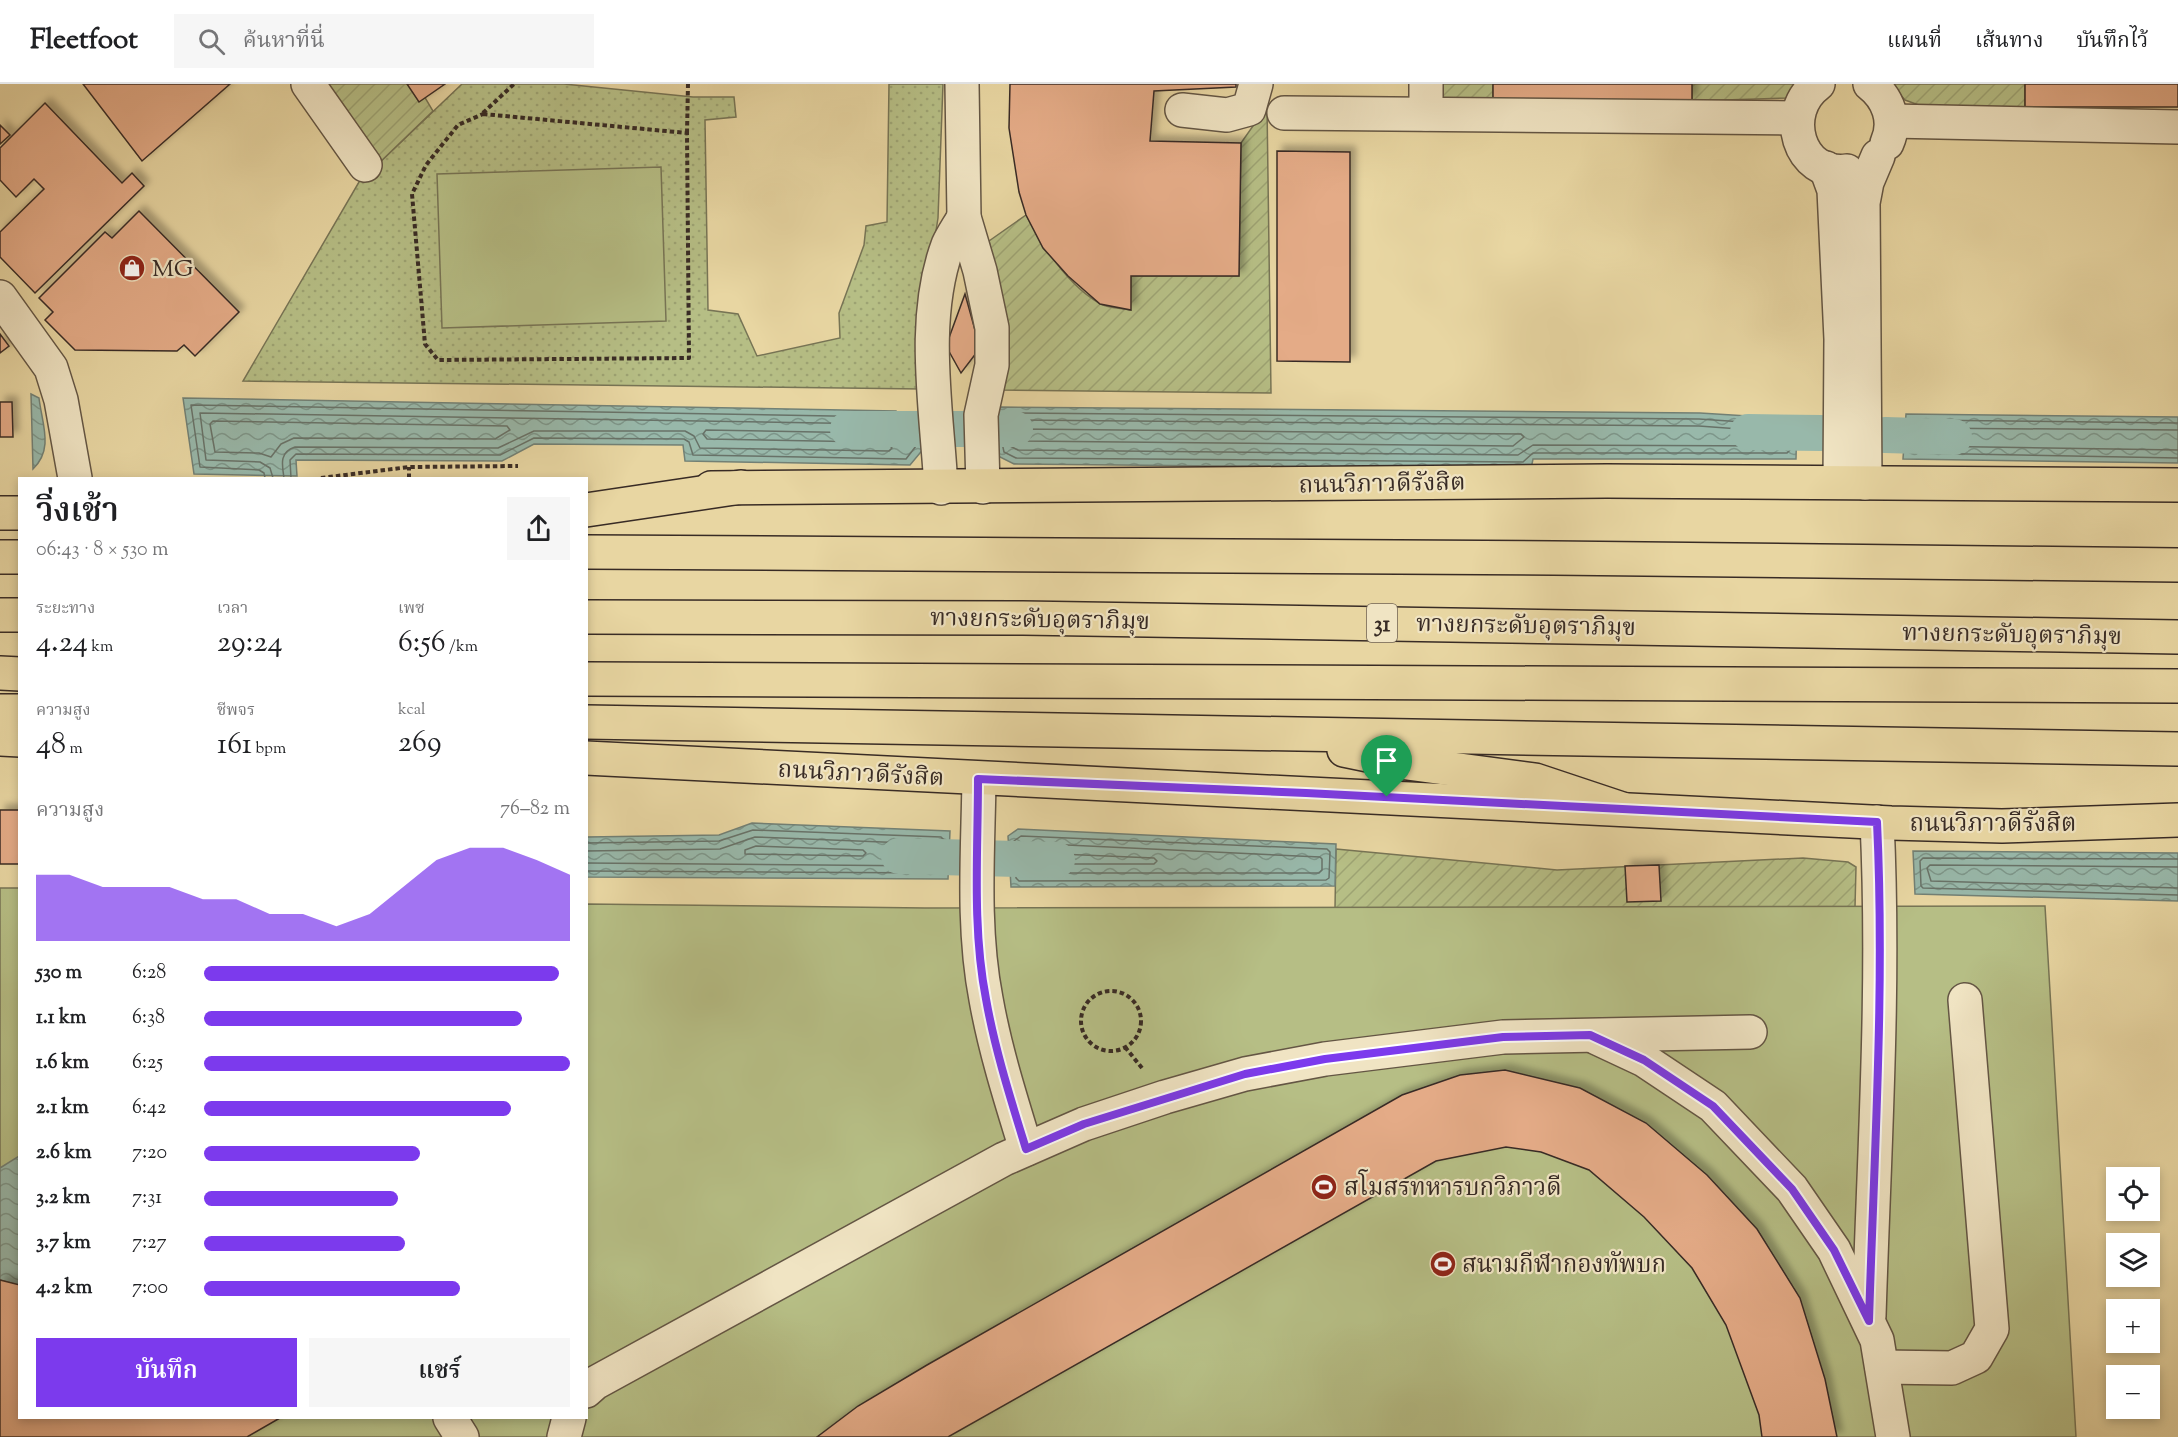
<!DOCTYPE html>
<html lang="th">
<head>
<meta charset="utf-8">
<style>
  :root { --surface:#fff; --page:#f6f6f6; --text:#202124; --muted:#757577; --line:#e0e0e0; --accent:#7c3aed }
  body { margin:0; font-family:"Sorts Mill Goudy","Noto Serif Thai",serif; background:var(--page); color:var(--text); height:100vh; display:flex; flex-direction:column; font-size:22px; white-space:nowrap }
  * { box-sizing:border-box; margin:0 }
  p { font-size:20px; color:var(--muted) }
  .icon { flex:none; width:33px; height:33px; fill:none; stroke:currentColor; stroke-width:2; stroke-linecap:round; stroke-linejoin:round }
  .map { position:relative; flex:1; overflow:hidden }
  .side { position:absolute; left:18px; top:393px; width:570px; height:942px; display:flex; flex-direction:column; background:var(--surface); border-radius:0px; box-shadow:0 3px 9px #0003 }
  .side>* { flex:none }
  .tools { position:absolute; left:2106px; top:1083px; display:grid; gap:12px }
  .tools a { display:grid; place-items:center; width:54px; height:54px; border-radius:0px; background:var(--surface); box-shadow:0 3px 9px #0003; font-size:30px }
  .pin { position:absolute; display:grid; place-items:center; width:51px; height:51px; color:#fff; margin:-62px -26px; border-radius:50% 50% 50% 0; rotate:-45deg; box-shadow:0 0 6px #0007 }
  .pin .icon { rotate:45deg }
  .round { display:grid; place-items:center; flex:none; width:63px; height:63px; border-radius:0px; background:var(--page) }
  .overview { display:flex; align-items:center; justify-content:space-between; height:102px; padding:0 18px }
  h1 { font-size:33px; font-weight:600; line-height:45px }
  .metrics { display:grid; grid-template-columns:repeat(3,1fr); gap:9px; height:102px; padding:6px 18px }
  .metrics div { display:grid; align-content:center }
  .metrics b { font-size:30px; font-weight:600 }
  .metrics small { font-size:16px; font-weight:400 }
  .metrics p { font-size:16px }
  .chart { height:168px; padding:12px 18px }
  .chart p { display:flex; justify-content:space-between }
  .chart svg { width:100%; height:108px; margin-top:6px; fill:var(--accent); opacity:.7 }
  .action { display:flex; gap:12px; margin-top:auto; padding:12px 18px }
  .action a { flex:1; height:69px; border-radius:0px; background:var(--accent); color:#fff; font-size:24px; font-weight:600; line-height:69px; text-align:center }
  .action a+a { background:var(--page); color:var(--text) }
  ul { padding:0 18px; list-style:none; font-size:20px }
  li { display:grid; grid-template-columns:96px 72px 1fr; align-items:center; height:45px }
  li i { height:15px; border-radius:8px; background:var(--accent) }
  header { display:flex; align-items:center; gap:36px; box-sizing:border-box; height:84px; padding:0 30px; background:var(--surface); border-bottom:2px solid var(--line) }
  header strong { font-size:28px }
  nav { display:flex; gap:33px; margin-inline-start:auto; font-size:21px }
  .search { width:420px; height:54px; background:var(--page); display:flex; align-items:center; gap:15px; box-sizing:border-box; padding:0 21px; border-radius:0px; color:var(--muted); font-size:22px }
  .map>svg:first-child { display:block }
  .grass { fill:url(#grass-dots); stroke:#777455; stroke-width:1.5 }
  .garden { fill:url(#garden-furrows); stroke:#777455; stroke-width:1.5 }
  .pitch { fill:#b6be85; stroke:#777455; stroke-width:1.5 }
  .water { fill:url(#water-waves); stroke:#728075; stroke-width:1.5 }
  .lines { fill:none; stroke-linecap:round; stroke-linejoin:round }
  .shore { stroke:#687268; stroke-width:1.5 }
  .canal { stroke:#98b8aa; stroke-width:36 }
  .building { fill:#e4ab87; stroke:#382b25; stroke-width:1.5; filter:url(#shadow) }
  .minor-casing { stroke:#645644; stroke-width:36 }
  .major-casing { stroke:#382b25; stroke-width:36 }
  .highway-casing { stroke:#382b25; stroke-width:36 }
  .path { stroke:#382b25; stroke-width:4; stroke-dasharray:4.5 3; stroke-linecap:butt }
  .minor { stroke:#f0e4c3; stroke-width:33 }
  .major { stroke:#e8d6a2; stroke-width:33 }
  .highway { stroke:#e8d6a2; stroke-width:33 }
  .route-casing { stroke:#fff; stroke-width:12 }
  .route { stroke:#7c3aed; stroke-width:8 }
  .labels { text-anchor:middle; stroke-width:4.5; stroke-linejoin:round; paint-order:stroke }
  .shield { fill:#f0e4c3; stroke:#6f6254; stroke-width:1.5 }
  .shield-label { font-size:22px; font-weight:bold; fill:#382b25 }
  .poi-label { font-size:24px; fill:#382b25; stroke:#f0e4c3; text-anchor:start }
  .street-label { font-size:24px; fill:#382b25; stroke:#f0e4c3 }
</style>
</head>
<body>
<header>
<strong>Fleetfoot</strong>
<div class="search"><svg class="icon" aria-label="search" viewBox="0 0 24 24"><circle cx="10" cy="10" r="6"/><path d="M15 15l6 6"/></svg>ค้นหาที่นี่</div>
<nav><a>แผนที่</a><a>เส้นทาง</a><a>บันทึกไว้</a></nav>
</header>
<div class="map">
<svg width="2178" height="1353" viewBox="0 0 2178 1353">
  <defs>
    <pattern id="grass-dots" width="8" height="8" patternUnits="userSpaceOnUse" patternTransform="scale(1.5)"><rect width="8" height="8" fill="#b6be85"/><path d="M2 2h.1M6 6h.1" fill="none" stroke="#9da373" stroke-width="1.8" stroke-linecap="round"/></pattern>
    <pattern id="garden-furrows" width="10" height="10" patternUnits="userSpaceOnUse" patternTransform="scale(1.5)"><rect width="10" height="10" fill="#b6be85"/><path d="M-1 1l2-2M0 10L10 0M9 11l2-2" fill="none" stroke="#9da373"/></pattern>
    <pattern id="water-waves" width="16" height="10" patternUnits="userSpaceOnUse" patternTransform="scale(1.5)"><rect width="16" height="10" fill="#98b8aa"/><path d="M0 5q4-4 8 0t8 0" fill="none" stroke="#7d968a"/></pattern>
    <filter id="shadow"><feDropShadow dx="5.5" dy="-5.5" stdDeviation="3" flood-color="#0004"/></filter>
  </defs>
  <rect width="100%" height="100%" fill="#e8d6a2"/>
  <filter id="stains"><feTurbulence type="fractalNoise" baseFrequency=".00333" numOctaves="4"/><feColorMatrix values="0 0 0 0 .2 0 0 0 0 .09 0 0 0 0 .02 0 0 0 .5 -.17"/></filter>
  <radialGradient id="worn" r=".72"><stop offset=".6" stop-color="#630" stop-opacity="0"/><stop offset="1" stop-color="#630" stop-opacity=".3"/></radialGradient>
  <polygon class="grass" points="462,0 564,0 693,13 734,13 736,33 705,36 708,226 738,230 757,272 840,254 839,229 864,161 866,142 887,138 889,0 943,0 938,134 919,255 922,305 243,297 359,98"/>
  <g class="garden">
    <polygon points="326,0 417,0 433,27 376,82"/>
    <polygon points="1435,0 1493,0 1493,15 1434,17"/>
    <polygon points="1692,0 1801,0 1788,14 1692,17"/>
    <polygon points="1891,0 2025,0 2025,23 1924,23 1905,16"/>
    <path d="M1267 22 1271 309 1000 306 1006 244 989 157 1026 131C1042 161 1068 201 1099 219 1107 224 1121 224 1130 226L1131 192H1239L1241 59Z"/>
    <polygon points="1336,765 1557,786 1803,774 1848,778 1856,783 1855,823 1335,824"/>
  </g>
  <g class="pitch">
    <polygon points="661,83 666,237 442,244 437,90"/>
    <polygon points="0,804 20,804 20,1334 586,1334 587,820 925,824 2045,822 2076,1353 0,1353"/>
  </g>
  <g class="water">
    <path d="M31 310 39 314C42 340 54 365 33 385Z"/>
    <polygon points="183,314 896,327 897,350 930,357 910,381 685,377 683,361 534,360 502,377 296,376 297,392 194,390"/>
    <polygon points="1000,323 1700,329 1797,335 1796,375 1533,375 1531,385 1014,380 998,372 991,333"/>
    <polygon points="1906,330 2178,333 2178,379 1903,375"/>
    <polygon points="752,739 950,747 948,795 587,793 587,753 719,751"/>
    <polygon points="1018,745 1336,760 1335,802 1011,803 1008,752"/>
    <polygon points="1913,767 2178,769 2178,817 1915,810"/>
    <polygon points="19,1072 19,1201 0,1196 0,1084"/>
  </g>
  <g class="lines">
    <g class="shore">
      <polyline points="999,333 1004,329 1699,335 1789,341 1790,366 1787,369 1533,369 1523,378 1016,374 1004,368 999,345"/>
      <polygon points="1009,336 1699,342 1781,348 1783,359 1780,362 1533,361 1518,371 1018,366 1010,362 1006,339"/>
      <polygon points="213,337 507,342 510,346 495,355 294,354 281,360 271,373 259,369 215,368 210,340"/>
      <polyline points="2178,339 1914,336 1912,339 1909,366 1912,369 2178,374"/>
      <polygon points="1020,345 1521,350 1524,353 1513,362 1021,357 1017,348"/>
      <polygon points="706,346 872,349 875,355 872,358 707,355 703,350"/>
      <polyline points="2178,346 1921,344 1917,359 1920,362 2178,366"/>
      <polyline points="265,394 264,389 259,386 200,383 191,321 888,333 890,335 893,354 916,362 906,375 693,371 689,358 684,355 534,354 500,371 296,370 290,376 291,394"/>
      <path d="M273 394 270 384 260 378 206 376 200 329 880 340 885 356 892 364 889 367 700 364 694 352 685 347H534L498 364 295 363C279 368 282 381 284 394"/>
      <polygon points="1021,752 1327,765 1330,768 1329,794 1326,796 1019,797 1016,794 1014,757"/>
      <polyline points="586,759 719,757 753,746 941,753 944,756 943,787 940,789 586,787"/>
      <polygon points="1025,759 1320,773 1322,775 1322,786 1319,789 1026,789 1023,787 1022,762"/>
      <polygon points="756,762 863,766 866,769 863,772 745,770 745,766"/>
      <polyline points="586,767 720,765 755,753 933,760 936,763 935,779 933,782 586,779"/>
      <polygon points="1035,769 1154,774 1157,777 1154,780 1035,780 1032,772"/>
      <polyline points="2178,775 1923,774 1920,777 1921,802 1923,804 2178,811"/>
      <polyline points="2178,783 1930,781 1927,784 1931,797 2178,804"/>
    </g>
    <g class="canal">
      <polyline points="848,345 1015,345"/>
      <polyline points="1748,348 1821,349"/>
      <polyline points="1885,351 1954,353"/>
      <polyline points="899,772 1057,776"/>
    </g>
  </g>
  <g class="building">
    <polygon points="83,0 230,0 142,77"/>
    <polygon points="407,0 445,0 419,18"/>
    <polygon points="1010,0 1236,0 1236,3 1154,7 1150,57 1241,59 1239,192 1131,192 1131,226 1100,220 1068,192 1043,164 1026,131 1019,108 1009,44"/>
    <polygon points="1493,0 1692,0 1692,17 1493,15"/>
    <rect x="2025" y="0" width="153" height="23"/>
    <polygon points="45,19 122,99 132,89 144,102 35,209 0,173 0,148 44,105 34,95 16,113 0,96 0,64"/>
    <polygon points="0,41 10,51 0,60"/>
    <polygon points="1277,67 1350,68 1350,278 1277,277"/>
    <polygon points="139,127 239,228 195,272 184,261 177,267 75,266 45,236 53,228 39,214 105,148 112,154"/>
    <polygon points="965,210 980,264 961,289 946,262"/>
    <polygon points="0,250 9,262 0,269"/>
    <polygon points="0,318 12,318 13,353 0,353"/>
    <rect x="0" y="726" width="20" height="54"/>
    <polygon points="1659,781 1661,817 1627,818 1625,782"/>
    <polygon points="1505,986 1580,1004 1646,1039 1707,1091 1757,1145 1800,1214 1825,1295 1837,1353 1762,1353 1759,1331 1726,1241 1692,1184 1644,1133 1589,1086 1541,1068 1506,1063 1436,1077 948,1353 817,1353 858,1322 927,1281 1402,1011 1460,991"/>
    <polygon points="0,1196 20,1201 20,1334 280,1334 247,1353 0,1353"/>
  </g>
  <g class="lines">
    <defs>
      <g id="minor">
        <polyline points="308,0 365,81"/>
        <polyline points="962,0 964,133 980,187 992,244 992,281 981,331 983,403"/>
        <path d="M1818 0C1780 28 1798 93 1847 87"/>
        <path d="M1870 0C1888 14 1897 37 1887 59"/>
        <polyline points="1182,26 1227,31 1249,25 1256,0"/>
        <polyline points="1284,29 1796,34"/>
        <polyline points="1426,30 1426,0"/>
        <polyline points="1892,37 2178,43"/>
        <polyline points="1826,84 1834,106 1841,255 1840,398"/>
        <polyline points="0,213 51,284 61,316 75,394"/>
        <polyline points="1865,399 1863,119 1867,98 1878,72"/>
        <path d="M941 404C937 326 920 236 948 161 952 152 959 142 964 133"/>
        <path d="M979 695C978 768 972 843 986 915 995 966 1011 1016 1026 1065"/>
        <polyline points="1597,954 1644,976 1713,1022 1792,1105 1834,1166 1877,1256 1893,1353"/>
        <path d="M1869 1232C1874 1068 1885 903 1877 738"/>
        <polyline points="1882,1283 1952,1284 1976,1273 1992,1245 1965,916"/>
        <polyline points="586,1307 595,1299 1004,1075 1084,1040 1165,1013 1245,990 1325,975 1503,953 1750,948"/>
        <polyline points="450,1334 462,1353"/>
        <polyline points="564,1353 569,1334"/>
      </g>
      <g id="major">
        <polyline points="711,404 1607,397 2178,401"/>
        <polyline points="0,429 20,429"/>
        <polyline points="0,655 20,656"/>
        <polyline points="586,674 1891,739 2002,742 2178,736"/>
      </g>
      <g id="highway">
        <polyline points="586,426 741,403"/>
        <polyline points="586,468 1554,474 2178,481"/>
        <polyline points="0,473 20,473"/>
        <polyline points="0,531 20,531"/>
        <polyline points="586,533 1023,534 2178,553"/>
        <polyline points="0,589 20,590"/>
        <polyline points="586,595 2178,602"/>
        <polyline points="0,627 20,627"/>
        <polyline points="586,638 2178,665"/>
        <polyline points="1344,666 1407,679 1535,696 1622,725"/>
      </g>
    </defs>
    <use href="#minor" class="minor-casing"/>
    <use href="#major" class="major-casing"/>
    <use href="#highway" class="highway-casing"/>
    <g class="path">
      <polyline points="483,29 514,0"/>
      <polygon points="483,30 687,49 689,274 438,276 425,260 412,110 426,81 458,41"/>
      <polyline points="687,49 688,0"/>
      <polyline points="321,394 409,383 518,382"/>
      <polyline points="409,394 409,383"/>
      <circle cx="1111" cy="937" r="30"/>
      <polyline points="1125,963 1142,984"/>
    </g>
    <use href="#minor" class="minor"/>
    <use href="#major" class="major"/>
    <use href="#highway" class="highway"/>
  </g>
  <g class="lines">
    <defs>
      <path id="route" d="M978 695 1306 709 1877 738C1885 904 1874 1071 1869 1237L1834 1166 1792 1105 1713 1022 1644 976 1590 951 1503 953 1325 975 1245 990 1084 1040 1026 1065C1011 1016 995 966 986 915 972 844 978 768 978 695Z"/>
    </defs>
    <use href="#route" class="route-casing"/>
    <use href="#route" class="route"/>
  </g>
  <defs>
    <symbol id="shop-disc" viewBox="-11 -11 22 22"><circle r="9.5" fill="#8f2418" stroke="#f0e4c3"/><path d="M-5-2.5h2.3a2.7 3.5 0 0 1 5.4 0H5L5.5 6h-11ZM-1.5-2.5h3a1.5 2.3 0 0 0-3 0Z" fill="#fff"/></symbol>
    <symbol id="stadium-disc" viewBox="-11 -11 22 22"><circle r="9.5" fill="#8f2418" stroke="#f0e4c3"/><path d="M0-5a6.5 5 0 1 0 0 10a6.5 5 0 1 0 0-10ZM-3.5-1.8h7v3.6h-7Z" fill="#fff"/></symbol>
  </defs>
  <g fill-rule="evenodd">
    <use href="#shop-disc" x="117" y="169" width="30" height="30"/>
    <use href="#stadium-disc" x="1309" y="1088" width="30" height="30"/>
    <use href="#stadium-disc" x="1428" y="1165" width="30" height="30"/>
  </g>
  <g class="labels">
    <rect class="shield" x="1367" y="520" width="30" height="38" rx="4.5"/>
    <g class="shield-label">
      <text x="1382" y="547">31</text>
    </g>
    <g class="poi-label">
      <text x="152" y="192">MG</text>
      <text x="1344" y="1111">สโมสรทหารบกวิภาวดี</text>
      <text x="1462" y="1188">สนามกีฬากองทัพบก</text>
    </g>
    <g class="street-label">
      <text transform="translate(1382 399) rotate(-1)" y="8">ถนนวิภาวดีรังสิต</text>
      <text transform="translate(1040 535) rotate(1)" y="8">ทางยกระดับอุตราภิมุข</text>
      <text transform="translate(1526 541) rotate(1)" y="8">ทางยกระดับอุตราภิมุข</text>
      <text transform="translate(2012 550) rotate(1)" y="8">ทางยกระดับอุตราภิมุข</text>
      <text transform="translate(861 689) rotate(3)" y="8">ถนนวิภาวดีรังสิต</text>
      <text x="1993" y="747">ถนนวิภาวดีรังสิต</text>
    </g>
  </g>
  <rect width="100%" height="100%" filter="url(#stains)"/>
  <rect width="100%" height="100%" fill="url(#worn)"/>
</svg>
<div class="tools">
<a><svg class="icon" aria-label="locate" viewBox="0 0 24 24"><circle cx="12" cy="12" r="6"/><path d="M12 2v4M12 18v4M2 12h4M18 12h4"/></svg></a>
<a><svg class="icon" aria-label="layers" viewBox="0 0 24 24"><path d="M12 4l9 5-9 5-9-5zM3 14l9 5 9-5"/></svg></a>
<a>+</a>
<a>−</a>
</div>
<div class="pin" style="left:1387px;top:713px;background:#1e9e55"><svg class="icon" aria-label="arrive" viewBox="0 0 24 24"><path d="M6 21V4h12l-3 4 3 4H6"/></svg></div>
<section class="side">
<div class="overview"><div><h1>วิ่งเช้า</h1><p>06:43 · 8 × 530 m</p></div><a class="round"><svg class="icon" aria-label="share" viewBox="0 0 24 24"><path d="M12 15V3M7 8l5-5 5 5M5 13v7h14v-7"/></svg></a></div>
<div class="metrics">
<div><p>ระยะทาง</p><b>4.24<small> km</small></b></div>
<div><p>เวลา</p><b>29:24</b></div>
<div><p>เพซ</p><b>6:56<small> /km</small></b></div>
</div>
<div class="metrics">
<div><p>ความสูง</p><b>48<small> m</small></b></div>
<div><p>ชีพจร</p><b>161<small> bpm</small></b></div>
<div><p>kcal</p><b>269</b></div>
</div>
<div class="chart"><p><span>ความสูง</span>76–82 m</p>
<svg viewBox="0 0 160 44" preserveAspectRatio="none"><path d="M0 44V17L10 17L20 22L30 22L40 22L50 27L60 27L70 33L80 33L90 38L100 33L110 22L120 11L130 6L140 6L150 11L160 17V44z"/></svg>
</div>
<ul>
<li><b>530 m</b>6:28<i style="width:97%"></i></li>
<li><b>1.1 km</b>6:38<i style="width:87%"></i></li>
<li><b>1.6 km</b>6:25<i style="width:100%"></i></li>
<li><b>2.1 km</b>6:42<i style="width:84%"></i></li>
<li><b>2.6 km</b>7:20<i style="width:59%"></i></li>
<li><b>3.2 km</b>7:31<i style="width:53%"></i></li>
<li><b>3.7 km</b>7:27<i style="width:55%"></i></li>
<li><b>4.2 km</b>7:00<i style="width:70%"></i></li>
</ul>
<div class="action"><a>บันทึก</a><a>แชร์</a></div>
</section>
</div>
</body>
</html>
